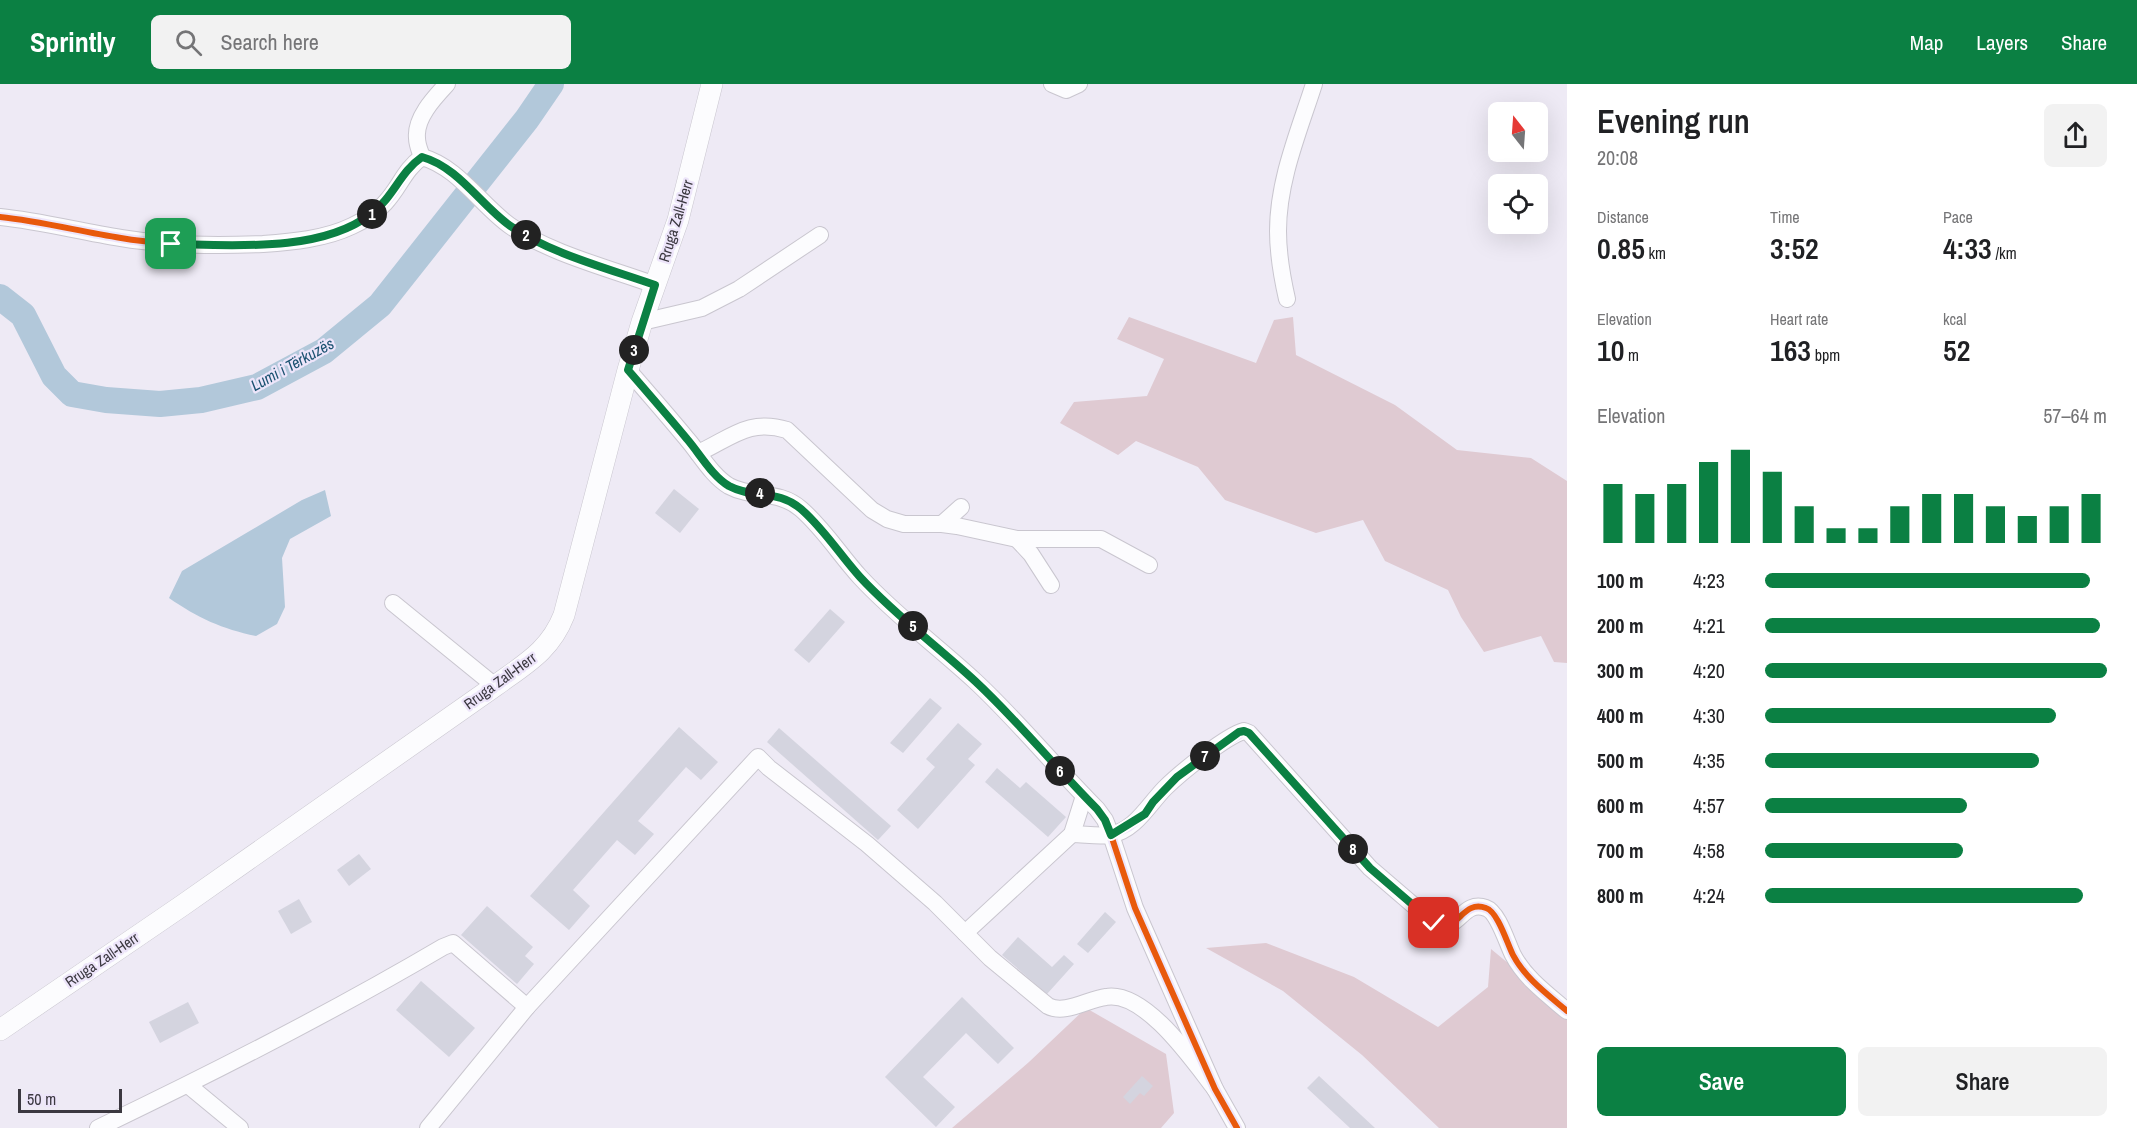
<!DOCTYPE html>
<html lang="en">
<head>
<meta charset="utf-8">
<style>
  :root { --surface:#fff; --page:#f2f2f2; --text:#202124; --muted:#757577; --accent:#0b8043 }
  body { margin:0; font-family:"Archivo Narrow",sans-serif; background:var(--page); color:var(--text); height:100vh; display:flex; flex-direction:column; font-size:22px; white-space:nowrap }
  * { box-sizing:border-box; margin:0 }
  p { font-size:20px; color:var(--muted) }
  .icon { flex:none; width:33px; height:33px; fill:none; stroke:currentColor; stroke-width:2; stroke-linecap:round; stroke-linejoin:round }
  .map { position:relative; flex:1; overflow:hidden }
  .panel { display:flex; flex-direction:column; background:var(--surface); width:570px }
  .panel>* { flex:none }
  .needle { width:39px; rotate:343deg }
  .tools { position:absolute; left:1488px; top:18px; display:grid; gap:12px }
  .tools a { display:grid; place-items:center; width:60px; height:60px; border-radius:9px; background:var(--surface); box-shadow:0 6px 24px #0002; font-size:30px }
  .scale { position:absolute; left:18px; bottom:15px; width:104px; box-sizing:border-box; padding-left:6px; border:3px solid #3b3840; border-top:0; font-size:16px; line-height:21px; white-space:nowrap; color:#3b3840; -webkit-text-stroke:4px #ede5fa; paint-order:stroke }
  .pin { position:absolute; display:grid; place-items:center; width:51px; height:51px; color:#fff; margin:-26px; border-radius:12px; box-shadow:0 3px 9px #0006 }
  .km { position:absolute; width:30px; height:30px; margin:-15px; border-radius:50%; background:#222; color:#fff; font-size:16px; line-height:30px; text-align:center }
  .round { display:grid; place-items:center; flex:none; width:63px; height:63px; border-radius:9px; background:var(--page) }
  .headline { display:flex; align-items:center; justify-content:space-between; height:102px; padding:0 30px }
  h1 { font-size:33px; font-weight:600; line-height:45px }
  .figures { display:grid; grid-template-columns:repeat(3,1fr); gap:9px; height:102px; padding:6px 30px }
  .figures div { display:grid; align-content:center }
  .figures b { font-size:30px; font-weight:600 }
  .figures small { font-size:16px; font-weight:400 }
  .figures p { font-size:16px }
  .chart { height:168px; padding:12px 30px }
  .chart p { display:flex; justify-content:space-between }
  .chart svg { width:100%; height:108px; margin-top:6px; stroke:var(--accent); stroke-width:6 }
  .action { display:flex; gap:12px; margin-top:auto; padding:12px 30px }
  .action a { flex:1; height:69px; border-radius:9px; background:var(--accent); color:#fff; font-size:24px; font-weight:600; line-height:69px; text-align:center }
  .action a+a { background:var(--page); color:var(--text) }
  ul { padding:0 30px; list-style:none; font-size:20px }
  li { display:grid; grid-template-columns:96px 72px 1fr; align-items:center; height:45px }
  li i { height:15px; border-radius:8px; background:var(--accent) }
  header { display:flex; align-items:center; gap:36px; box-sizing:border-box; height:84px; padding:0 30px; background:var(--accent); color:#fff }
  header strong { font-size:28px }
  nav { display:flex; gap:33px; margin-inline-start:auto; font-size:21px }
  .search { width:420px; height:54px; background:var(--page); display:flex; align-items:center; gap:15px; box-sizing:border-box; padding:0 21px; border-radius:9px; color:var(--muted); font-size:22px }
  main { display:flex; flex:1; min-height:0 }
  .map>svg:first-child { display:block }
  .green { fill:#dfcad2 }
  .water { fill:#b2c8da }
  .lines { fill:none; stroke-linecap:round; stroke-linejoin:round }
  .river { stroke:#b2c8da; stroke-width:26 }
  .building { fill:#d4d4df }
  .minor-casing { stroke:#c9c6cf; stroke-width:18 }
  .major-casing { stroke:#c9c6cf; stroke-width:22 }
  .minor { stroke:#fcfcfe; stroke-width:16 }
  .major { stroke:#fcfcfe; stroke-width:21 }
  .cycleway-casing { stroke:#ede5fa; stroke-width:10 }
  .cycleway { stroke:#e8590c; stroke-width:6 }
  .route-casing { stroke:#fff; stroke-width:12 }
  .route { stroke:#0b8043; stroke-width:8 }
  .labels { text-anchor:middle; stroke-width:4.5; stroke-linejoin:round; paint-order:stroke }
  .street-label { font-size:15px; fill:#3b3840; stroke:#ede5fa }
  .water-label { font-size:16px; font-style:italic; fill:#1b5271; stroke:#ede5fa }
</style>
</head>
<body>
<header>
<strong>Sprintly</strong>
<div class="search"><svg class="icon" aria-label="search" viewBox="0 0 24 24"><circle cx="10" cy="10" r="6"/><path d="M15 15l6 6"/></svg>Search here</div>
<nav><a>Map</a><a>Layers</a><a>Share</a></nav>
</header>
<main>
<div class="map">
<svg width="1567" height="1044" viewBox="0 0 1567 1044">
  <rect width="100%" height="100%" fill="#eeeaf5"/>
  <g class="green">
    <polygon points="1129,233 1256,279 1274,236 1293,233 1296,271 1395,321 1457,366 1531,374 1567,397 1567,579 1554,578 1541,552 1484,568 1461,533 1448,506 1385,477 1363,436 1316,449 1225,416 1198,383 1136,357 1118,371 1060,339 1074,318 1147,312 1164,275 1117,255"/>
    <polygon points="1266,859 1354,893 1438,943 1488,903 1491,865 1567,928 1567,1044 1439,1044 1362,971 1283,907 1206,864"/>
    <polygon points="1086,924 1166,970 1174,1029 1161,1044 952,1044 1029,978"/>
  </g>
  <path class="water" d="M325 406 331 432 290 455 282 474 285 523 277 540 256 552C222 545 198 534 169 514L182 487 302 416Z"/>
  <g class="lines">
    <polyline class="river" points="0,213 23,231 54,292 72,310 106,316 160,320 201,316 257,303 324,267 380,221 527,35 551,0"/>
  </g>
  <g class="building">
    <polygon points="674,405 699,425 680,449 655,429"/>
    <polygon points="830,525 845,538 809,579 794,566"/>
    <polygon points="930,614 942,624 903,669 890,659"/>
    <polygon points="958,639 982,660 968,675 975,681 918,745 897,726 935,683 926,675"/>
    <polygon points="679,643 718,678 701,696 686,683 638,737 654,750 635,771 617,756 573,806 590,822 569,846 530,812"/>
    <polygon points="779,644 891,742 878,756 767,658"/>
    <polygon points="997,684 1020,704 1026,698 1066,733 1048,753 985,698"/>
    <polygon points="359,770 371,785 349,802 337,786"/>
    <polygon points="299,815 312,838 291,850 278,827"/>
    <polygon points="487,822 533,863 525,872 534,880 517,900 461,851"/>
    <polygon points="1105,828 1116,838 1088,869 1077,860"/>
    <polygon points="1018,853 1052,883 1064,871 1074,880 1047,910 1002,871"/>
    <polygon points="421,897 475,944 449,973 396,926"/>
    <polygon points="962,913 1014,964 998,980 966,949 923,993 955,1023 936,1043 885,993"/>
    <polygon points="188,918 199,939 160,959 149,938"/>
    <polygon points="1142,992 1153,1002 1144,1012 1140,1009 1130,1020 1123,1013"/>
    <polygon points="1319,992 1375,1044 1350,1044 1307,1004"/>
  </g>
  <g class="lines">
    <defs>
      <g id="minor">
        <polyline points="1052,0 1066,6 1079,0"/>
        <path d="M422 73C420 67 417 61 417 54 415 34 434 14 447 0"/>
        <path d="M0 133C41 137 81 148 121 154 168 162 215 162 263 160 292 158 325 155 352 142 363 137 377 128 385 119 400 103 404 86 422 73 458 83 480 120 509 141 546 168 611 185 655 201"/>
        <path d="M1287 215C1282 193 1278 170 1278 147 1278 96 1299 47 1314 0"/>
        <polyline points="642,238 702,224 739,205 820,151"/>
        <path d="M628 286C648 309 668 332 687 355 700 370 712 392 729 402 753 415 778 405 801 425 824 445 840 471 860 493 895 531 937 562 975 597 1018 637 1055 683 1097 725L1105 736 1111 751 1135 824 1215 1005 1237 1044"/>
        <path d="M698 369C731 354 749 334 787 346L872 426 887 435 904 440H942L957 442 1017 455H1101L1149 481"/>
        <polyline points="942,440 961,423"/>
        <polyline points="1017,455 1031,470 1051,501"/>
        <polyline points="393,519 495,602"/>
        <path d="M1072 750C1084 750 1098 753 1110 751 1135 747 1149 720 1165 704 1180 689 1226 652 1244 647L1249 649 1370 784 1434 839C1459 851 1461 815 1486 824 1498 828 1507 859 1513 871 1525 894 1547 910 1567 927"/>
        <polyline points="965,849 1072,750 1084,712"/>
        <polyline points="188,1001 240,1044"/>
        <path d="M98 1044C215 988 331 929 443 863L453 859 527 923 758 673 769 684 867 760 935 819 990 874 1048 922C1065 931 1088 915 1106 913 1145 906 1194 978 1215 1005"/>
        <polyline points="428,1044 527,923"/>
      </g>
      <path id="major" d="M0 946 183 821 495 602C525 580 550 567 564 531L628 286 642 238 678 136 712 0"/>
    </defs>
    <use href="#minor" class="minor-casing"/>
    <use href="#major" class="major-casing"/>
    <use href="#minor" class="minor"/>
    <use href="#major" class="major"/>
    <defs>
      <g id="cycleway">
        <path d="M0 133C41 137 81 148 121 154 168 162 215 162 263 160 292 158 325 155 352 142 363 137 377 128 385 119 400 103 404 86 422 73 458 83 480 120 509 141 546 168 611 185 655 201"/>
        <path d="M628 286C648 309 668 332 687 355 700 370 712 392 729 402 753 415 778 405 801 425 824 445 840 471 860 493 895 531 937 562 975 597 1018 637 1055 683 1097 725L1105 736 1111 751 1135 824 1215 1005 1237 1044"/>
        <path d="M1111 751 1128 743 1145 730 1165 704 1195 679 1244 647 1249 649 1370 784 1434 839C1459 851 1461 815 1486 824 1498 828 1507 859 1513 871 1525 894 1547 910 1567 927"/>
      </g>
    </defs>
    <use href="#cycleway" class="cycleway-casing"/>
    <use href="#cycleway" class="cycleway"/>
  </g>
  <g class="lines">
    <defs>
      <path id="route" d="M171 160C232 161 320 169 371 130 393 114 400 88 422 73 458 83 480 120 509 141 548 169 610 185 655 201L628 286C648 309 668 332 687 355 700 370 712 392 729 402 753 415 778 405 801 425 824 445 840 471 860 493 895 531 937 562 975 597 1018 637 1055 683 1097 725L1105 736 1111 751 1145 730 1153 718 1177 693 1239 648 1244 647 1249 649 1370 784 1434 839"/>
    </defs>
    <use href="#route" class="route-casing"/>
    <use href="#route" class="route"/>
  </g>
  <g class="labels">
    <g class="street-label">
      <text transform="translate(676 137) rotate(-73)" y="5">Rruga Zall-Herr</text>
      <text transform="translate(500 597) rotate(-36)" y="5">Rruga Zall-Herr</text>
      <text transform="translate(102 876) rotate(-34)" y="5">Rruga Zall-Herr</text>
    </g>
    <g class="water-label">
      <text transform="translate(292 280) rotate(-29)" y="6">Lumi i Tërkuzës</text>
    </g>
  </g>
</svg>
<div class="tools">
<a><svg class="needle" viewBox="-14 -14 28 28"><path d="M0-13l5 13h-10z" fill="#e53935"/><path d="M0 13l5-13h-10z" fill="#757577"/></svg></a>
<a><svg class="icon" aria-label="locate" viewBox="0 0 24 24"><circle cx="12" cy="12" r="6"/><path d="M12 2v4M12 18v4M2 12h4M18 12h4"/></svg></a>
</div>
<div class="scale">50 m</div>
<div class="pin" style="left:171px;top:160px;background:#1e9e55"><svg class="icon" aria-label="arrive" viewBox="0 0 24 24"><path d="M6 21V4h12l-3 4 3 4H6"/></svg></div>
<div class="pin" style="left:1434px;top:839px;background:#d93025"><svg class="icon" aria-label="check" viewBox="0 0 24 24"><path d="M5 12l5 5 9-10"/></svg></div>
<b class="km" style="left:372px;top:130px">1</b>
<b class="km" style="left:526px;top:151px">2</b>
<b class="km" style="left:634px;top:266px">3</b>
<b class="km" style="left:760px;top:409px">4</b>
<b class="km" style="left:913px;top:542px">5</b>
<b class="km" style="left:1060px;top:687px">6</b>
<b class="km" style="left:1205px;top:672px">7</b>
<b class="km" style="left:1353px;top:765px">8</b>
</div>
<section class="panel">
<div class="headline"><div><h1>Evening run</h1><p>20:08</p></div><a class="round"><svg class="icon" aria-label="share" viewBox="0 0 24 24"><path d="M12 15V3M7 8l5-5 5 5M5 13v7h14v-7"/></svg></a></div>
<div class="figures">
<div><p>Distance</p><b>0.85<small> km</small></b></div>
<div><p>Time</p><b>3:52</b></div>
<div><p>Pace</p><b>4:33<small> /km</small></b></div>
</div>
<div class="figures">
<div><p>Elevation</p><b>10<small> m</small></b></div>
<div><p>Heart rate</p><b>163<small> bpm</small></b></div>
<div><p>kcal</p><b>52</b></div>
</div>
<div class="chart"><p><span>Elevation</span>57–64 m</p>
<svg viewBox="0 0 160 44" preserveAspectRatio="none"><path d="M5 44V20M15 44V24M25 44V20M35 44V11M45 44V6M55 44V15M65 44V29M75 44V38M85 44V38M95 44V29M105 44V24M115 44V24M125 44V29M135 44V33M145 44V29M155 44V24"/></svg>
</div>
<ul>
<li><b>100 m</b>4:23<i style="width:95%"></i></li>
<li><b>200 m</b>4:21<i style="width:98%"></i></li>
<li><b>300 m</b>4:20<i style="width:100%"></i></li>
<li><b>400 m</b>4:30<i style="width:85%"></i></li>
<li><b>500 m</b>4:35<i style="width:80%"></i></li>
<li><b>600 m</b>4:57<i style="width:59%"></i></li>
<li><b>700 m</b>4:58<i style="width:58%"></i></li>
<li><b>800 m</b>4:24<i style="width:93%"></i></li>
</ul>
<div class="action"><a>Save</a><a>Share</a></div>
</section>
</main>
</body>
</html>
